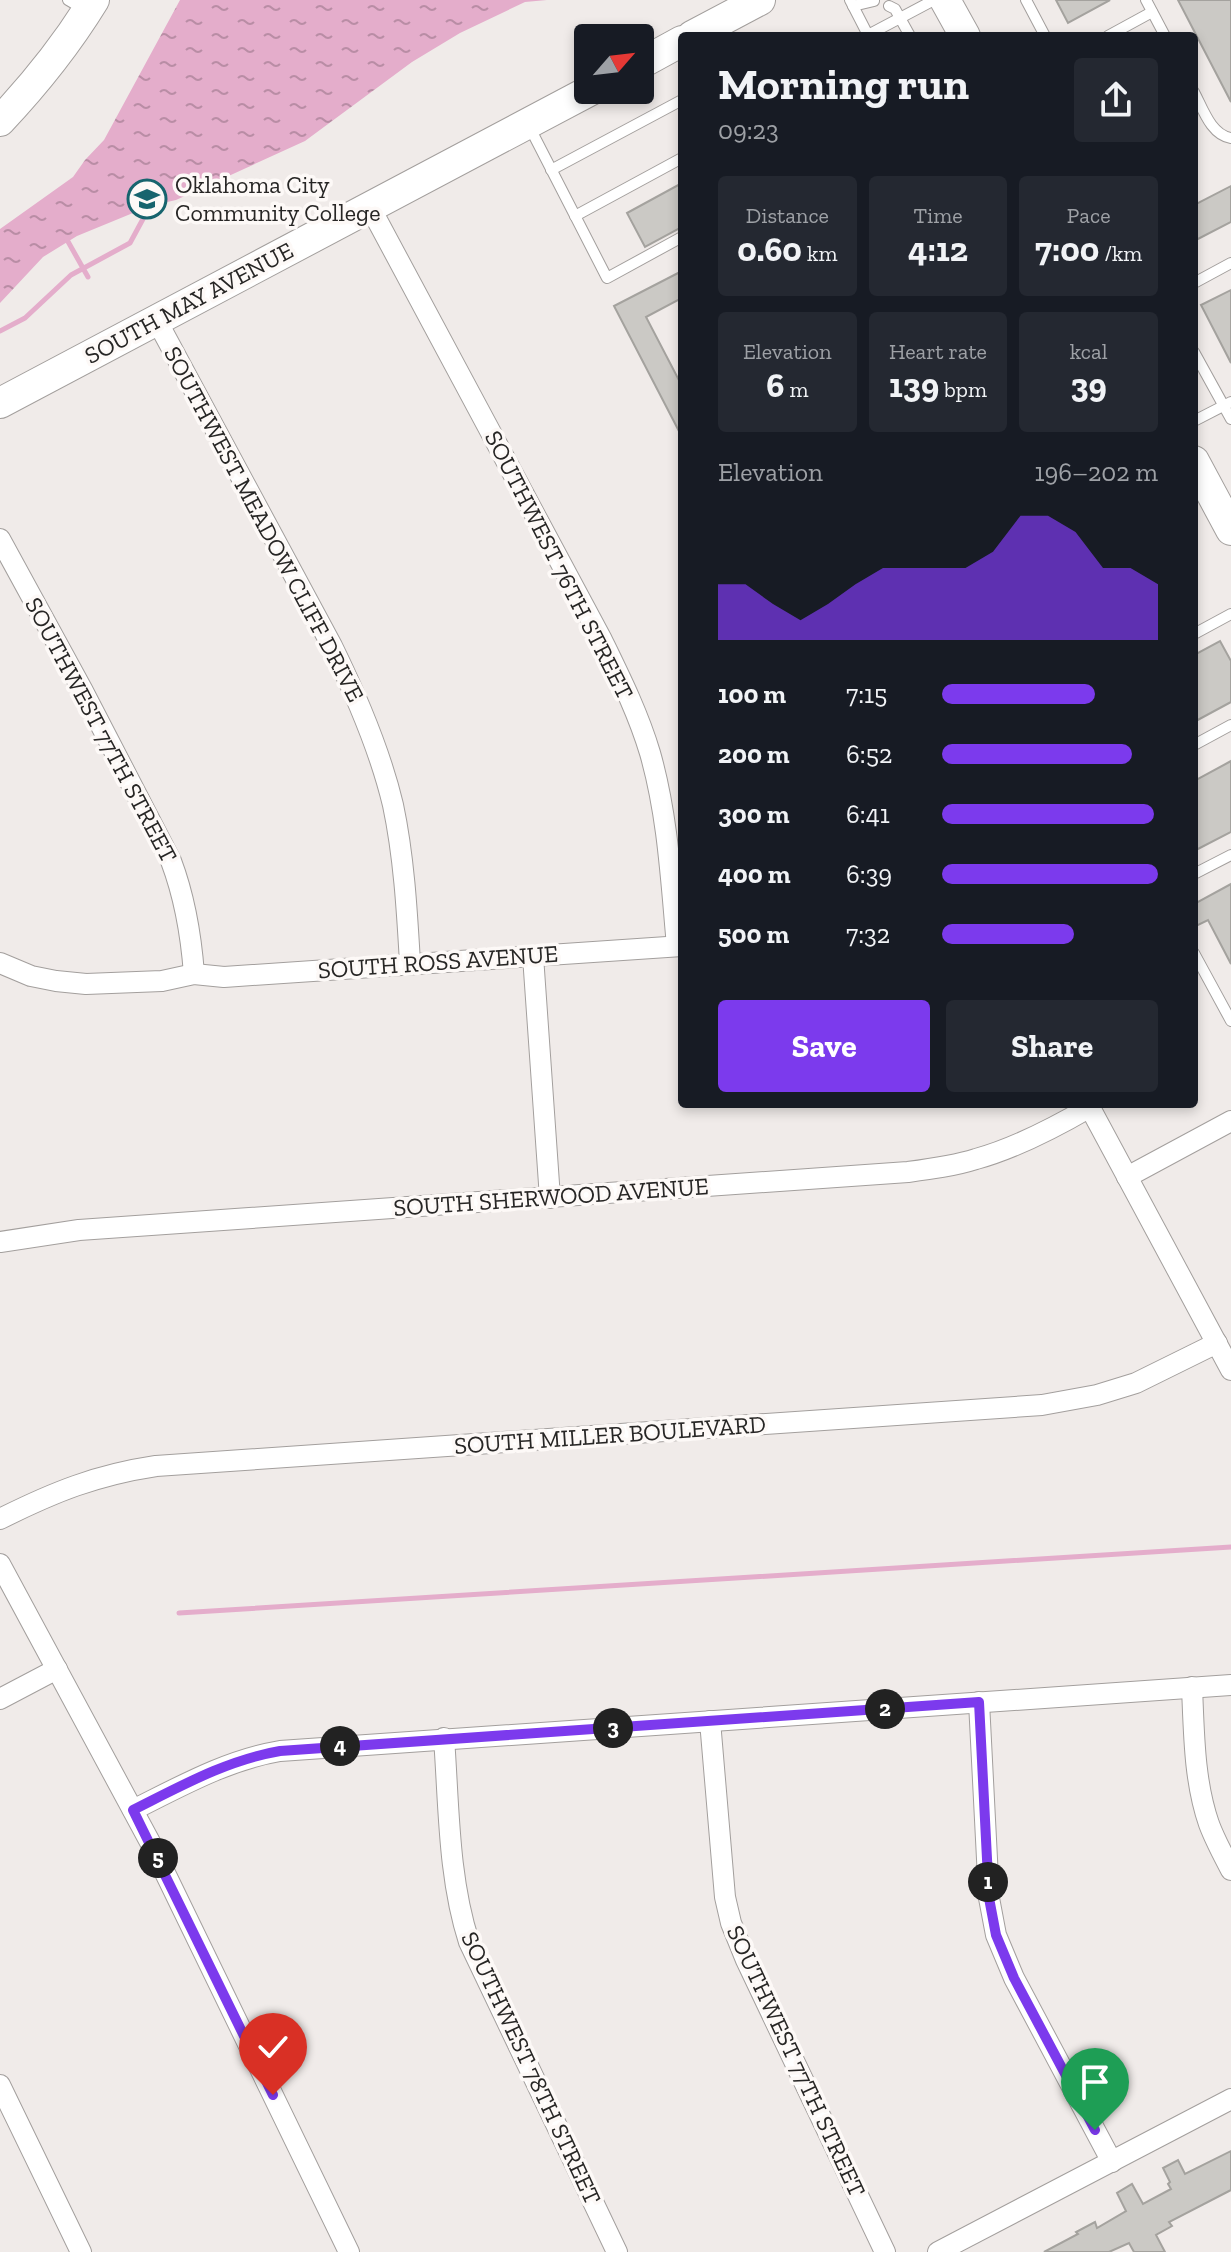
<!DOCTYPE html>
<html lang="en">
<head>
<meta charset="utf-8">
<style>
  :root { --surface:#171b24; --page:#242831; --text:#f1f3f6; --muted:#9ea1a6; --accent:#7c3aed }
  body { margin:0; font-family:"Zilla Slab",serif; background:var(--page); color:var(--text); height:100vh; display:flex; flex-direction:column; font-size:30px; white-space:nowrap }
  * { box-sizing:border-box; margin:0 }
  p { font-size:26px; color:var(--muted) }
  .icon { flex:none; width:44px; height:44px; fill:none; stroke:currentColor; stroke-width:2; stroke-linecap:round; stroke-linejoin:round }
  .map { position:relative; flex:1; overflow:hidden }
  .sheet { position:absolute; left:678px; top:32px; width:520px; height:1076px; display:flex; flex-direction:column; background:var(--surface); border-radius:8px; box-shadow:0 4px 12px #0003 }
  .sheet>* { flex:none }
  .needle { width:52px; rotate:62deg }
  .tools { position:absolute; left:574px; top:24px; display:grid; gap:16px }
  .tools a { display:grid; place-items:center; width:80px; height:80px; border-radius:8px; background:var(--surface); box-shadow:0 4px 12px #0003; font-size:40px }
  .pin { position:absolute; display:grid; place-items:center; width:68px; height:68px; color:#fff; margin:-82px -34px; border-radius:50% 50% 50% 0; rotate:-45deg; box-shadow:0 0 8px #0007 }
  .pin .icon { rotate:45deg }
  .km { position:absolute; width:40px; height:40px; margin:-20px; border-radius:50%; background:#222; color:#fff; font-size:22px; line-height:40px; text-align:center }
  .round { display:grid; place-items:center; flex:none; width:84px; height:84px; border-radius:8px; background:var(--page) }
  .overview { display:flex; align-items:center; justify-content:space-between; height:136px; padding:0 40px }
  h1 { font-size:44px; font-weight:800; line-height:60px }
  .metrics { display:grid; grid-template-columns:repeat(3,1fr); gap:12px; height:136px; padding:8px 40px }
  .metrics div { display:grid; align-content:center; border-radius:8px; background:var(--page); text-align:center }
  .metrics b { font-size:34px; font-weight:800 }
  .metrics small { font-size:22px; font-weight:400 }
  .metrics p { font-size:22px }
  .chart { height:224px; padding:16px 40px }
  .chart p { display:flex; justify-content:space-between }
  .chart svg { width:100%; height:144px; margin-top:8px; fill:var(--accent); opacity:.7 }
  .action { display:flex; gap:16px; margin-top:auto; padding:16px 40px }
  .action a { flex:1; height:92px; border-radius:8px; background:var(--accent); color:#fff; font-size:32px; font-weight:800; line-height:92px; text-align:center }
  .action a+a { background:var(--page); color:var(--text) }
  ul { padding:0 40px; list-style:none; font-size:26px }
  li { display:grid; grid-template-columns:128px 96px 1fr; align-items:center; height:60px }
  li i { height:20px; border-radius:10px; background:var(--accent) }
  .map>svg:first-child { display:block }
  .water { fill:url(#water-ripples) }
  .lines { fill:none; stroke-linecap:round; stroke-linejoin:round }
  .stream { stroke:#e4adcb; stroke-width:5 }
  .building { fill:#cbc9c5; stroke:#a4a29e; stroke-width:2 }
  .lane-casing { stroke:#a39f9d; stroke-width:12 }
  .street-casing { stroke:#a39f9d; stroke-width:22 }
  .secondary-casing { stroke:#a39f9d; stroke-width:32 }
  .lane { stroke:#fff; stroke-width:10 }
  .street { stroke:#fff; stroke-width:20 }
  .secondary { stroke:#fff; stroke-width:30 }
  .route-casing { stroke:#fff; stroke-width:16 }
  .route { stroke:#7c3aed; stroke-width:10 }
  .labels { text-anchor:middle; stroke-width:7; stroke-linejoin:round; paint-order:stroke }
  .poi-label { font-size:24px; fill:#272625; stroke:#fdf9f7; text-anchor:start }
  .street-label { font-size:24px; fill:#272625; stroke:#fdf9f7 }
</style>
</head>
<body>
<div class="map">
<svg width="1231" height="2252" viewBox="0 0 1231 2252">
  <defs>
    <pattern id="water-ripples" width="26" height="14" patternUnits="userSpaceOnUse" patternTransform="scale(2)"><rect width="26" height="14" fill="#e4adcb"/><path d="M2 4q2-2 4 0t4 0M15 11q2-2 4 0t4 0" fill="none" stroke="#b98da5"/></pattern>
  </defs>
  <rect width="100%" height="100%" fill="#f0ebe9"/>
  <polygon class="water" points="180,0 547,0 525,2 460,33 412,62 305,141 176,200 150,206 77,236 43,257 0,303 0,229 73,177 85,160 104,140"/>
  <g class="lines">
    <g class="stream">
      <polyline points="66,238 88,277"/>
      <polyline points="0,331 25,318 71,275 130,243 150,206"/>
      <polyline points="179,1613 1231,1547"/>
    </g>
  </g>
  <g class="building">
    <polygon points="1056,0 1110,0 1068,23"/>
    <polygon points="1178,0 1231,0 1231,102"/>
    <polygon points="682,183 682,227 645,247 627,213"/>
    <polygon points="1231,186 1231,222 1194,241 1194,205"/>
    <polygon points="682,271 682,298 646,317 682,386 682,437 614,306"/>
    <polygon points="1231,290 1231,363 1201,305"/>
    <polygon points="1220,641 1231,661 1231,702 1194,722 1194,655"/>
    <polygon points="1231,761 1231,832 1194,851 1194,781"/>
    <polygon points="1231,884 1231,964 1208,920 1194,927 1194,904"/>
    <polygon points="1231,2151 1231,2190 1169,2222 1172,2226 1156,2235 1165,2252 1134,2252 1129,2243 1109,2252 1044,2252 1078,2234 1076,2232 1095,2222 1097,2228 1126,2211 1117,2193 1132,2184 1143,2204 1171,2189 1168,2184 1170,2182 1163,2168 1178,2160 1185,2174"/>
  </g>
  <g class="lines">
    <defs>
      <g id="lane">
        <polyline points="68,0 85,10"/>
        <polyline points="850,0 868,35 934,0"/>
        <polyline points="1026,0 1045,36"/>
        <polyline points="1146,0 1165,36"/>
        <polyline points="853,6 874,1"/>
        <polyline points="889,6 895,9 910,36"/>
        <polyline points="1108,36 1152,12"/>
        <path d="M1194 92C1203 109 1211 135 1231 138"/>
        <polyline points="530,128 607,278 682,237"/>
        <polyline points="551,170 682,100"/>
        <polyline points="575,216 682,158"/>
        <polyline points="1194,283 1231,263"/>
        <polyline points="1194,352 1231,419"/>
        <polyline points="1194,421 1231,402"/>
        <polyline points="1194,634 1231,614"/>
        <polyline points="1194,745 1231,725"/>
        <polyline points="1194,874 1231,855"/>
        <polyline points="1194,953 1231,1021"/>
      </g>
      <g id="street">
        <path d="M370 207 602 640C620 677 638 713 650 753 668 816 671 881 677 946"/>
        <path d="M157 321 332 646C357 697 380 750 393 805 404 857 407 911 410 963"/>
        <path d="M0 539 83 691 171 861C185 898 191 934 194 974"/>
        <polyline points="533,956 550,1198"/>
        <polyline points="0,963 31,976 56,981 86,984 162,981 194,974 224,977 682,946"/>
        <polyline points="1088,1104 1231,1370"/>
        <polyline points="1127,1177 1231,1121"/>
        <path d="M0 1242 79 1230 908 1172C931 1169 954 1166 976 1159 1016 1148 1054 1128 1090 1107"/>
        <path d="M0 1519C54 1492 96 1475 156 1466L1042 1405 1097 1395 1136 1383 1217 1343"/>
        <polyline points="0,1564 151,1844 349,2252"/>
        <path d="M1192 1687C1194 1733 1194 1781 1209 1824 1215 1840 1223 1855 1231 1870"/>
        <polyline points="0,1699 57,1669"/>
        <polyline points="979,1702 989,1898 996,1935 1014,1978 1112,2162"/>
        <polyline points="710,1721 725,1897 731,1923 746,1960 885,2252"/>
        <path d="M444 1738C449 1805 448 1877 469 1942L617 2252"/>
        <path d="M133 1810C181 1786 227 1760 280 1751L1231 1685"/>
        <polyline points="0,2085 81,2252"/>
        <polyline points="938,2252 1231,2099"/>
      </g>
      <g id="secondary">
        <polyline points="945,0 965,36"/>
        <polyline points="692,36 760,0"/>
        <polyline points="640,64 682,41"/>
        <path d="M0 121C35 84 67 44 94 0"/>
        <polyline points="0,403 591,90"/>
        <polyline points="1194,461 1231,530"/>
      </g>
    </defs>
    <use href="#lane" class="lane-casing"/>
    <use href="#street" class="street-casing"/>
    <use href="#secondary" class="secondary-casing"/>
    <use href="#lane" class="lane"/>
    <use href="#street" class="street"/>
    <use href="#secondary" class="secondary"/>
  </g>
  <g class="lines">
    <defs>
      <path id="route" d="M273 2095 133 1810C181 1786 227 1760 280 1751L979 1702 989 1898 996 1935 1014 1978 1095 2130"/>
    </defs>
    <use href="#route" class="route-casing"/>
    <use href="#route" class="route"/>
  </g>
  <defs>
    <symbol id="university-ring" viewBox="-11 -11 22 22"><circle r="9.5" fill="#fdf9f7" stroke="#17646e" stroke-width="1.5"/><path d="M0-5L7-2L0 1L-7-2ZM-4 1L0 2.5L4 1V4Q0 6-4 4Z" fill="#17646e"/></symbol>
  </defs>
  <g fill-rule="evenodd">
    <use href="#university-ring" x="125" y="177" width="44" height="44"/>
  </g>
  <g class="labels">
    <g class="poi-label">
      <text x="175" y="193">Oklahoma City<tspan x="175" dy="28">Community College</tspan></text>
    </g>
    <g class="street-label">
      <text transform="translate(189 303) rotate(-28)" y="8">SOUTH MAY AVENUE</text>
      <text transform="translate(264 524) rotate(62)" y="8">SOUTHWEST MEADOW CLIFF DRIVE</text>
      <text transform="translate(559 565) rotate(63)" y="8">SOUTHWEST 76TH STREET</text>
      <text transform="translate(101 730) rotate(62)" y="8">SOUTHWEST 77TH STREET</text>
      <text transform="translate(438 962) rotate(-4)" y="8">SOUTH ROSS AVENUE</text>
      <text transform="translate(551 1197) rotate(-4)" y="8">SOUTH SHERWOOD AVENUE</text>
      <text transform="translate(610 1435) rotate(-4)" y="8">SOUTH MILLER BOULEVARD</text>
      <text transform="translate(796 2061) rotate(65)" y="8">SOUTHWEST 77TH STREET</text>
      <text transform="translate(531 2068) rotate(65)" y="8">SOUTHWEST 78TH STREET</text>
    </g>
  </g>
</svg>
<div class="tools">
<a><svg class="needle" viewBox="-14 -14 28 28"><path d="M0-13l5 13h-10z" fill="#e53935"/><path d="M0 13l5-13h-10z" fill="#9ea1a6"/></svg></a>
</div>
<div class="pin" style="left:1095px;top:2130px;background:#1e9e55"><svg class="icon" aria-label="arrive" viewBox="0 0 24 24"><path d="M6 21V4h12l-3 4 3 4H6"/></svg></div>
<div class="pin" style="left:273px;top:2095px;background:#d93025"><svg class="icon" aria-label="check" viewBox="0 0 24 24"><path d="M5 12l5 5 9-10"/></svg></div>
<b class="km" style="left:988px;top:1882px">1</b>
<b class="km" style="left:885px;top:1709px">2</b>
<b class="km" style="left:613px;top:1728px">3</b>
<b class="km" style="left:340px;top:1746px">4</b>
<b class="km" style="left:158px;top:1858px">5</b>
<section class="sheet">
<div class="overview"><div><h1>Morning run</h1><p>09:23</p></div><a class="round"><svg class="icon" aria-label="share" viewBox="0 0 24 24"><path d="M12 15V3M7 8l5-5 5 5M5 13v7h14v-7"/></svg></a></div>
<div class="metrics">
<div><p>Distance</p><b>0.60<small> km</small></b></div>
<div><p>Time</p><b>4:12</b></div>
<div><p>Pace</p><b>7:00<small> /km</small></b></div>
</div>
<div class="metrics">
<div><p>Elevation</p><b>6<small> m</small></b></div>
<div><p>Heart rate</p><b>139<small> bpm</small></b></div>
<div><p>kcal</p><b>39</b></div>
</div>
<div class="chart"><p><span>Elevation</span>196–202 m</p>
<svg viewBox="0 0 160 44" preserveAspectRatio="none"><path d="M0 44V27L10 27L20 33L30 38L40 33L50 27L60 22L70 22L80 22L90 22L100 17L110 6L120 6L130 11L140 22L150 22L160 27V44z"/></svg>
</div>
<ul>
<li><b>100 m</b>7:15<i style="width:71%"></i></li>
<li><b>200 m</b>6:52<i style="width:88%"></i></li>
<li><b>300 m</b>6:41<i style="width:98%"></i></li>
<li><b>400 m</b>6:39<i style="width:100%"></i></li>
<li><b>500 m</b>7:32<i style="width:61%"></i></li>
</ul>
<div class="action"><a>Save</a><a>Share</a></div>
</section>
</div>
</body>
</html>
